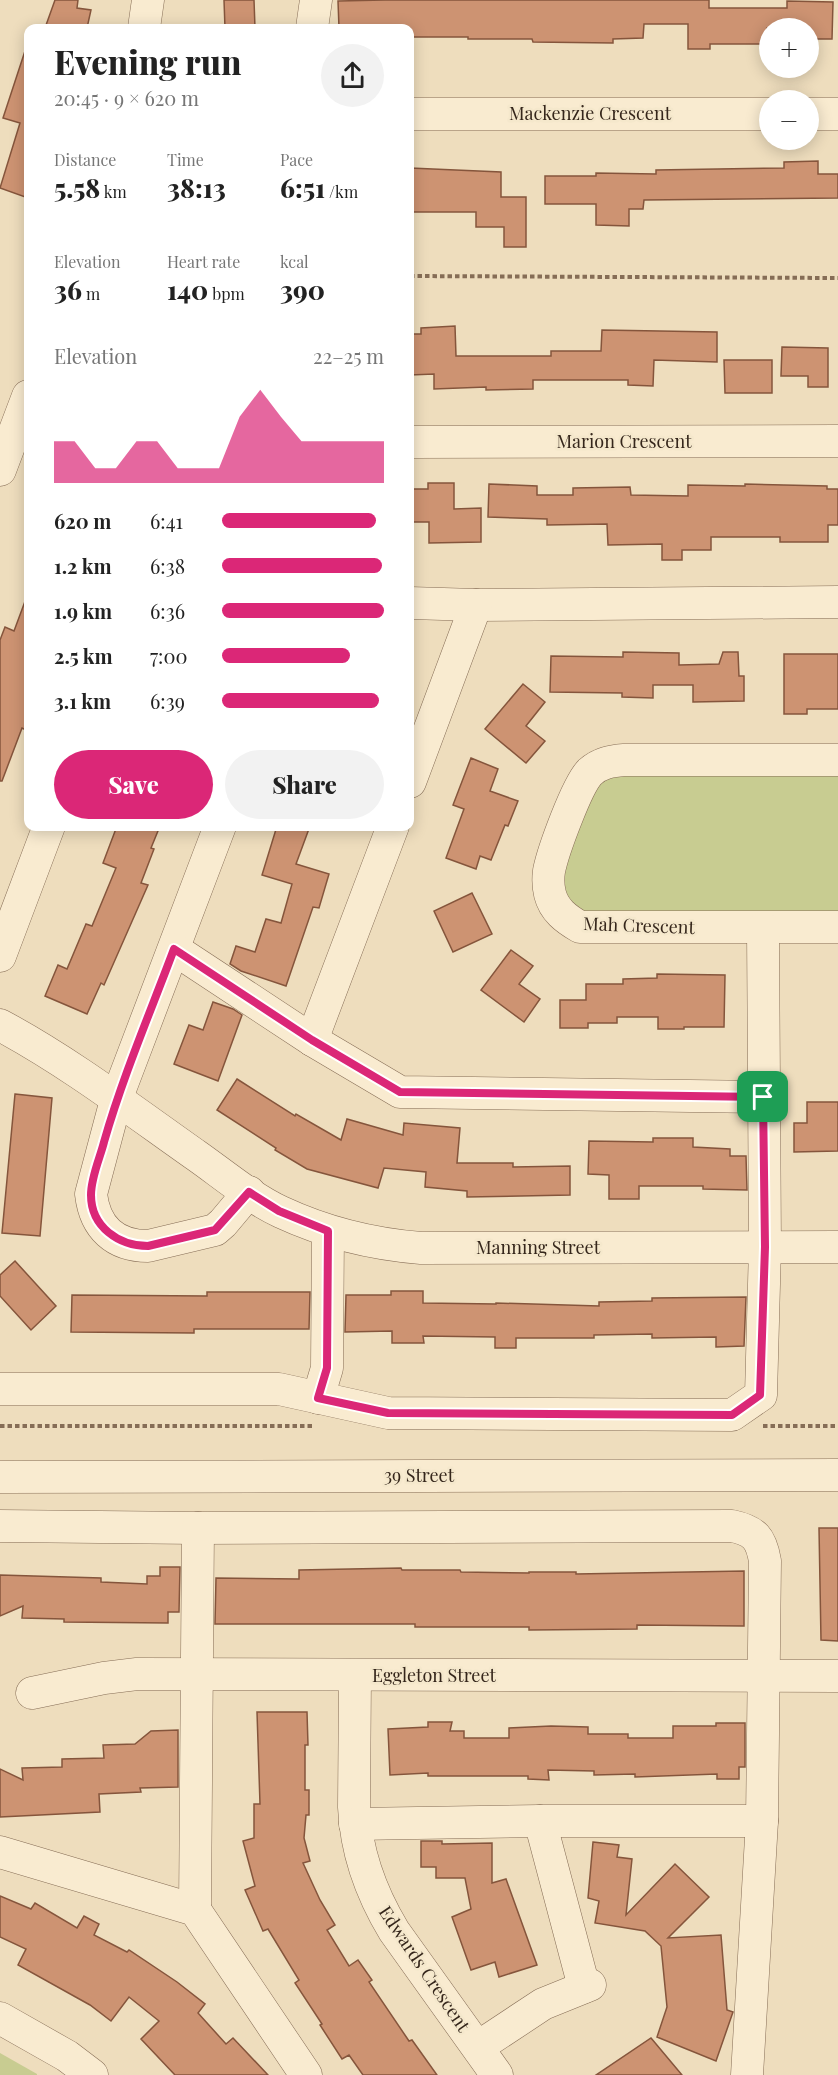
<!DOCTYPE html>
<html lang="en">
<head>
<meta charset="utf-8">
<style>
  :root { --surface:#fff; --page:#f2f2f2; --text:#222; --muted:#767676; --accent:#db2777 }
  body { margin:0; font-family:"Playfair Display",serif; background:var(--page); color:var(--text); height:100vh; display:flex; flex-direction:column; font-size:22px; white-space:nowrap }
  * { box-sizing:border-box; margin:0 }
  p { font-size:20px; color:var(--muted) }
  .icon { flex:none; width:33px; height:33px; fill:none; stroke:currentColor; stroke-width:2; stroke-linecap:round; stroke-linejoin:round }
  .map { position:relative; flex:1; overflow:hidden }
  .side { position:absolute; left:24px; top:24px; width:390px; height:807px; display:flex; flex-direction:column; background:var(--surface); border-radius:12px; box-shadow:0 3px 15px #0003 }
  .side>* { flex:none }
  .tools { position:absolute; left:759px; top:18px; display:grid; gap:12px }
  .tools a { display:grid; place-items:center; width:60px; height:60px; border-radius:50%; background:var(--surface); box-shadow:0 3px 15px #0003; font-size:30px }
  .pin { position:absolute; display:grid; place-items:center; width:51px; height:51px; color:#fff; margin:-26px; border-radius:12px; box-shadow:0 3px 9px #0006 }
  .round { display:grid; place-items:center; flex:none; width:63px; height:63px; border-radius:32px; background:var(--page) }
  .headline { display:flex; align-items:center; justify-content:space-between; height:102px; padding:0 30px }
  h1 { font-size:33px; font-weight:800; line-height:45px }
  .stats { display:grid; grid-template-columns:repeat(3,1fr); gap:9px; height:102px; padding:6px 30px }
  .stats div { display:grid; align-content:center }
  .stats b { font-size:26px; font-weight:800 }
  .stats small { font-size:16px; font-weight:400 }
  .stats p { font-size:16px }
  .chart { height:168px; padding:12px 30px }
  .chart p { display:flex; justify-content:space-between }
  .chart svg { width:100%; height:108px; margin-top:6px; fill:var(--accent); opacity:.7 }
  .cta { display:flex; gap:12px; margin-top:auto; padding:12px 30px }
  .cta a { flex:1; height:69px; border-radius:36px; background:var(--accent); color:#fff; font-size:24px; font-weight:800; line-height:69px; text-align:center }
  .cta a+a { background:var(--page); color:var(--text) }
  ul { padding:0 30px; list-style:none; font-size:20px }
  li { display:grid; grid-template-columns:96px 72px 1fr; align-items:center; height:45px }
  li i { height:15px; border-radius:8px; background:var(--accent) }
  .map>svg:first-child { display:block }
  .green { fill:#c8cc91 }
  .building { fill:#cd9372; stroke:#85553c; stroke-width:1.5 }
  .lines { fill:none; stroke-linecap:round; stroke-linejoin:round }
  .minor-casing { stroke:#866d56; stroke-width:33 }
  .path { stroke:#866d56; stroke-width:4; stroke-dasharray:4.5 3; stroke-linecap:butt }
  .minor { stroke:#f9ebd0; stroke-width:32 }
  .route-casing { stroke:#fff; stroke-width:12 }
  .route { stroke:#db2777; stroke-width:8 }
  .labels { text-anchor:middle; stroke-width:5; stroke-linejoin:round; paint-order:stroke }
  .street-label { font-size:18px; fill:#35261b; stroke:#f5e8cc }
</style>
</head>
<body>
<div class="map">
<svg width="838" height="2075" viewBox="0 0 838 2075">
  <rect width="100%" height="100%" fill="#eeddbd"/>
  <g class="green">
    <polygon points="838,760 838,927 580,927 549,868 589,773"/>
    <polygon points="0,2053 37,2074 37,2075 0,2075"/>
  </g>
  <g class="building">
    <polygon points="55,0 78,0 77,8 91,10 87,28 45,28"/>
    <polygon points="224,0 254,0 255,28 225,28"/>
    <polygon points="385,0 709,0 709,8 787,8 787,1 833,2 832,39 808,39 808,28 767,28 767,44 710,44 710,49 688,49 688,24 644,24 643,38 613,39 613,43 533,42 532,39 468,39 468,37 410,37 410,28 339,28 338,1"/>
    <polygon points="25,51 28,51 28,198 0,188 20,123 3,118"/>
    <polygon points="818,161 818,174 838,174 838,198 644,200 643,209 629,209 629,226 596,225 596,204 545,204 545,176 596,176 596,173 656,174 656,170 784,168 784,162"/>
    <polygon points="410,168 501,172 501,197 526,197 526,247 504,247 504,227 476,227 476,212 410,212"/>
    <polygon points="455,326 456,356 551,356 551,351 601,351 602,330 717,332 717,362 654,360 653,386 628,385 628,380 533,380 533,389 486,390 486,387 434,389 434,374 410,375 410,334 421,334 421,328"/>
    <polygon points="782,347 828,348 828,387 808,387 808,376 781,376"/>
    <polygon points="724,360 772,360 772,393 725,393"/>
    <polygon points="428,483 454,483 454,509 481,508 481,542 429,543 429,522 410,522 410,489 428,489"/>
    <polygon points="489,484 537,486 537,495 573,495 573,488 630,487 631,495 688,496 688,485 745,486 745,484 827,486 827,489 838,489 838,525 828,525 828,542 780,542 780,537 711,537 711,550 682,550 682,560 662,560 662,544 608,545 607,524 547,525 547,519 488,517"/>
    <polygon points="27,596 28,731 22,728 2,781 0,781 0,640 5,627 14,631"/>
    <polygon points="623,652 679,653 679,665 719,664 723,652 738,652 739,676 744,676 744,701 693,702 693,685 653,685 653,698 622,697 622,693 550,692 551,656 623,657"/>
    <polygon points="784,654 838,654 838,709 807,709 807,714 784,714"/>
    <polygon points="523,684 545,702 526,726 545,741 526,763 485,729"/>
    <polygon points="471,758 498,769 490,791 518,801 508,826 505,825 491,860 480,856 476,869 446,858 464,809 453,805"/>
    <polygon points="117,826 160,826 151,848 154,849 141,883 148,885 104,985 101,983 87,1014 45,996 58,965 67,969 86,924 92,926 116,868 103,863"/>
    <polygon points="277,826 310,826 296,864 329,874 319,908 313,907 286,986 241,971 230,964 236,946 255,952 266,919 281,923 292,884 262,875"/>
    <polygon points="472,893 492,934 453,952 434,911"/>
    <polygon points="511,950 533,966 519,984 540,999 524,1022 481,990"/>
    <polygon points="657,974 725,975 724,1027 684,1027 684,1029 658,1029 658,1017 617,1017 617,1023 588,1023 588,1028 560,1028 560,1000 586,1000 586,984 623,984 623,979 657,978"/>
    <polygon points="213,1002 233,1009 242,1015 218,1081 174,1064 189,1025 203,1030"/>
    <polygon points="237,1079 295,1116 296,1114 341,1140 347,1119 403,1135 404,1123 460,1128 457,1163 513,1163 513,1167 570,1166 570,1195 467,1197 467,1191 425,1187 426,1172 384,1168 378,1188 307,1169 275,1150 276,1148 217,1110"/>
    <polygon points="15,1094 52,1098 40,1236 2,1233"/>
    <polygon points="807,1102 838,1102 838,1151 794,1152 794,1123 807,1123"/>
    <polygon points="653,1138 693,1138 693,1147 730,1149 730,1156 746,1156 747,1190 703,1189 703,1186 639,1186 639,1199 609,1199 609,1175 588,1174 589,1141 653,1142"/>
    <polygon points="15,1261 56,1306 31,1330 0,1296 0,1275"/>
    <polygon points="391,1291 423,1291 423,1303 496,1304 496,1303 599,1306 599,1302 652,1301 652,1298 746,1297 744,1346 716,1347 716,1337 652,1338 652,1334 594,1335 594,1338 516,1338 516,1348 495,1348 495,1337 423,1336 424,1343 392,1343 392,1331 345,1332 346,1295 391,1295"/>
    <polygon points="207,1292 310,1292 309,1329 194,1329 194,1333 71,1332 72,1295 207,1296"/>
    <polygon points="819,1528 838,1528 838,1641 821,1640"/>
    <polygon points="160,1567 180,1567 179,1612 168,1612 168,1623 64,1622 64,1619 22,1618 23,1606 0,1616 0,1575 101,1578 101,1582 147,1584 147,1576 160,1576"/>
    <polygon points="401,1568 402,1570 460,1570 461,1572 529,1573 529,1572 576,1572 576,1574 744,1571 744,1626 637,1625 637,1629 529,1630 529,1627 415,1627 415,1624 215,1624 216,1578 299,1579 299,1570"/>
    <polygon points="257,1712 307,1712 308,1745 305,1745 305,1790 309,1790 309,1815 306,1815 304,1838 310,1861 303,1863 320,1900 335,1925 327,1930 349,1966 358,1960 372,1980 369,1982 409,2041 412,2040 437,2075 363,2075 349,2055 342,2059 320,2025 322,2024 295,1983 299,1980 268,1929 263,1931 245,1890 255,1886 243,1841 254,1838 254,1804 260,1804"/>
    <polygon points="428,1722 452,1722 450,1731 464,1731 464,1738 509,1738 509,1728 551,1726 588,1727 588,1734 628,1734 628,1738 673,1738 673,1726 716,1726 716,1723 745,1723 745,1767 739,1767 739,1779 717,1779 717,1774 635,1777 635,1774 594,1775 594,1771 548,1770 549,1780 528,1779 528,1776 428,1776 428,1773 390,1775 388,1729 428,1727"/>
    <polygon points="178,1730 178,1787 140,1788 141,1792 99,1794 100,1812 0,1817 0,1769 23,1780 22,1768 62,1767 62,1759 104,1758 103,1745 135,1744 151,1731"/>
    <polygon points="421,1841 442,1841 442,1844 492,1843 492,1883 506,1879 537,1965 499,1977 495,1962 471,1970 452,1917 471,1909 465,1878 436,1878 436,1867 421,1867"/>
    <polygon points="593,1842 619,1845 617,1857 632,1859 626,1915 675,1864 709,1897 668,1938 721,1935 727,2010 733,2012 716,2061 657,2037 667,2007 661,1946 645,1931 595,1923 599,1901 588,1898"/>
    <polygon points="0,1896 31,1909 35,1903 77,1928 84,1916 99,1924 94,1935 127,1952 129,1950 177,1982 205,2004 198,2013 226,2044 233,2038 268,2075 175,2075 141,2039 159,2021 129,1997 111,2021 90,2005 18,1965 26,1949 0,1937"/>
    <polygon points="651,2038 682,2075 596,2075"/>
  </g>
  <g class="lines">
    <defs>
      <g id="minor">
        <polyline points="144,28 148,0"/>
        <polyline points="312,28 316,0"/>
        <polyline points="410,114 770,114"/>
        <polyline points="808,114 838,114"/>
        <polyline points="410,442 838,441"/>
        <polyline points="0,470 28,396"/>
        <polyline points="410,603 476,605 838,602"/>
        <path d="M838 760H624C611 761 600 763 590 772 577 785 553 851 549 871 548 878 548 886 550 894 554 910 566 919 580 927H838"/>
        <polyline points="410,782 476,605"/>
        <path d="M220 826 116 1100 91 1194C95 1228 115 1246 148 1246L215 1230 223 1223 249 1192"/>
        <polyline points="174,949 312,1040 400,1092 763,1097"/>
        <polyline points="0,956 49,826"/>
        <path d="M0 1025C69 1062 133 1111 197 1156 224 1175 251 1198 281 1212 326 1233 371 1244 421 1248L838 1247"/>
        <polyline points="312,1040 393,826"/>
        <polyline points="0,1389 279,1389 388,1413 732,1415 761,1395 765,1247 763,928"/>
        <polyline points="318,1398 327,1368 328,1231"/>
        <polyline points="0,1477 838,1475"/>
        <path d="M0 1526 198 1528 732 1526C755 1531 761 1538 765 1561L762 1821 747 2075"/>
        <path d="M355 1676 354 1807C356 1853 371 1893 394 1931L497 2075"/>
        <polyline points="32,1693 104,1678 137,1674 838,1676"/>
        <polyline points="540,1821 584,1987"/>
        <polyline points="355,1824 540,1821 762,1821"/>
        <polyline points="0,1852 195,1910 306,2075"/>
        <polyline points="195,1910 198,1528"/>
        <polyline points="0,2018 67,2056 92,2075"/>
        <polyline points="478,2047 543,2004 590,1985"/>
      </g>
    </defs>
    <use href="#minor" class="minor-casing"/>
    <g class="path">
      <polyline points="410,276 838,278"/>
      <polyline points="0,1426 314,1426"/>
      <polyline points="763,1426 838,1426"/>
    </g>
    <use href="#minor" class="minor"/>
  </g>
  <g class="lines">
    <defs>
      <path id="route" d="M174 949 312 1040 400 1092 763 1097 765 1247 760 1395 732 1415 388 1413 318 1398 327 1368 328 1231 279 1211 249 1192 215 1230 148 1246C119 1246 91 1227 91 1195 91 1177 100 1158 104 1142 123 1076 150 1013 174 949Z"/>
    </defs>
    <use href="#route" class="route-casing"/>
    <use href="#route" class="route"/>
  </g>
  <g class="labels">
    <g class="street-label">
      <text x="590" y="120">Mackenzie Crescent</text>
      <text x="624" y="448">Marion Crescent</text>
      <text transform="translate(639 926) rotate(2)" y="6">Mah Crescent</text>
      <text x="538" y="1254">Manning Street</text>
      <text x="419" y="1482">39 Street</text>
      <text x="434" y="1682">Eggleton Street</text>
      <text transform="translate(424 1969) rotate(56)" y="6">Edwards Crescent</text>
    </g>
  </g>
</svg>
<div class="tools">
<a>+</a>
<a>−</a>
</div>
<div class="pin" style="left:763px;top:1097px;background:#1e9e55"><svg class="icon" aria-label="arrive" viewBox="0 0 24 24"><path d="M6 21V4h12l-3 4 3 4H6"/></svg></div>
<section class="side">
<div class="headline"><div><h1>Evening run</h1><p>20:45 · 9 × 620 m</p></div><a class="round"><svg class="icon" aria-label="share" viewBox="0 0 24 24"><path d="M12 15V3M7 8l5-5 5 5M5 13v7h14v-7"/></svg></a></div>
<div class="stats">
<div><p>Distance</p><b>5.58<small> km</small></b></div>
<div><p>Time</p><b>38:13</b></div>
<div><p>Pace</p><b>6:51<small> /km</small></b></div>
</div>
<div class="stats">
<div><p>Elevation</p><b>36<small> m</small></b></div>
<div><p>Heart rate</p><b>140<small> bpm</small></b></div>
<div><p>kcal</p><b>390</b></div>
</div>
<div class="chart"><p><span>Elevation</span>22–25 m</p>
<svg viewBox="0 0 160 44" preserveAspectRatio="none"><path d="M0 44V27L10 27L20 38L30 38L40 27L50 27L60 38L70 38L80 38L90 17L100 6L110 17L120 27L130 27L140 27L150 27L160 27V44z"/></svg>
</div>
<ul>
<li><b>620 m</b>6:41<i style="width:95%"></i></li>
<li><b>1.2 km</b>6:38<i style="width:99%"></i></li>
<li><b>1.9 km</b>6:36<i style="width:100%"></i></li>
<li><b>2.5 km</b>7:00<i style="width:79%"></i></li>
<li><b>3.1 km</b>6:39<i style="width:97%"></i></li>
</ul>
<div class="cta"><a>Save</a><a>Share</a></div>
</section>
</div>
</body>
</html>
